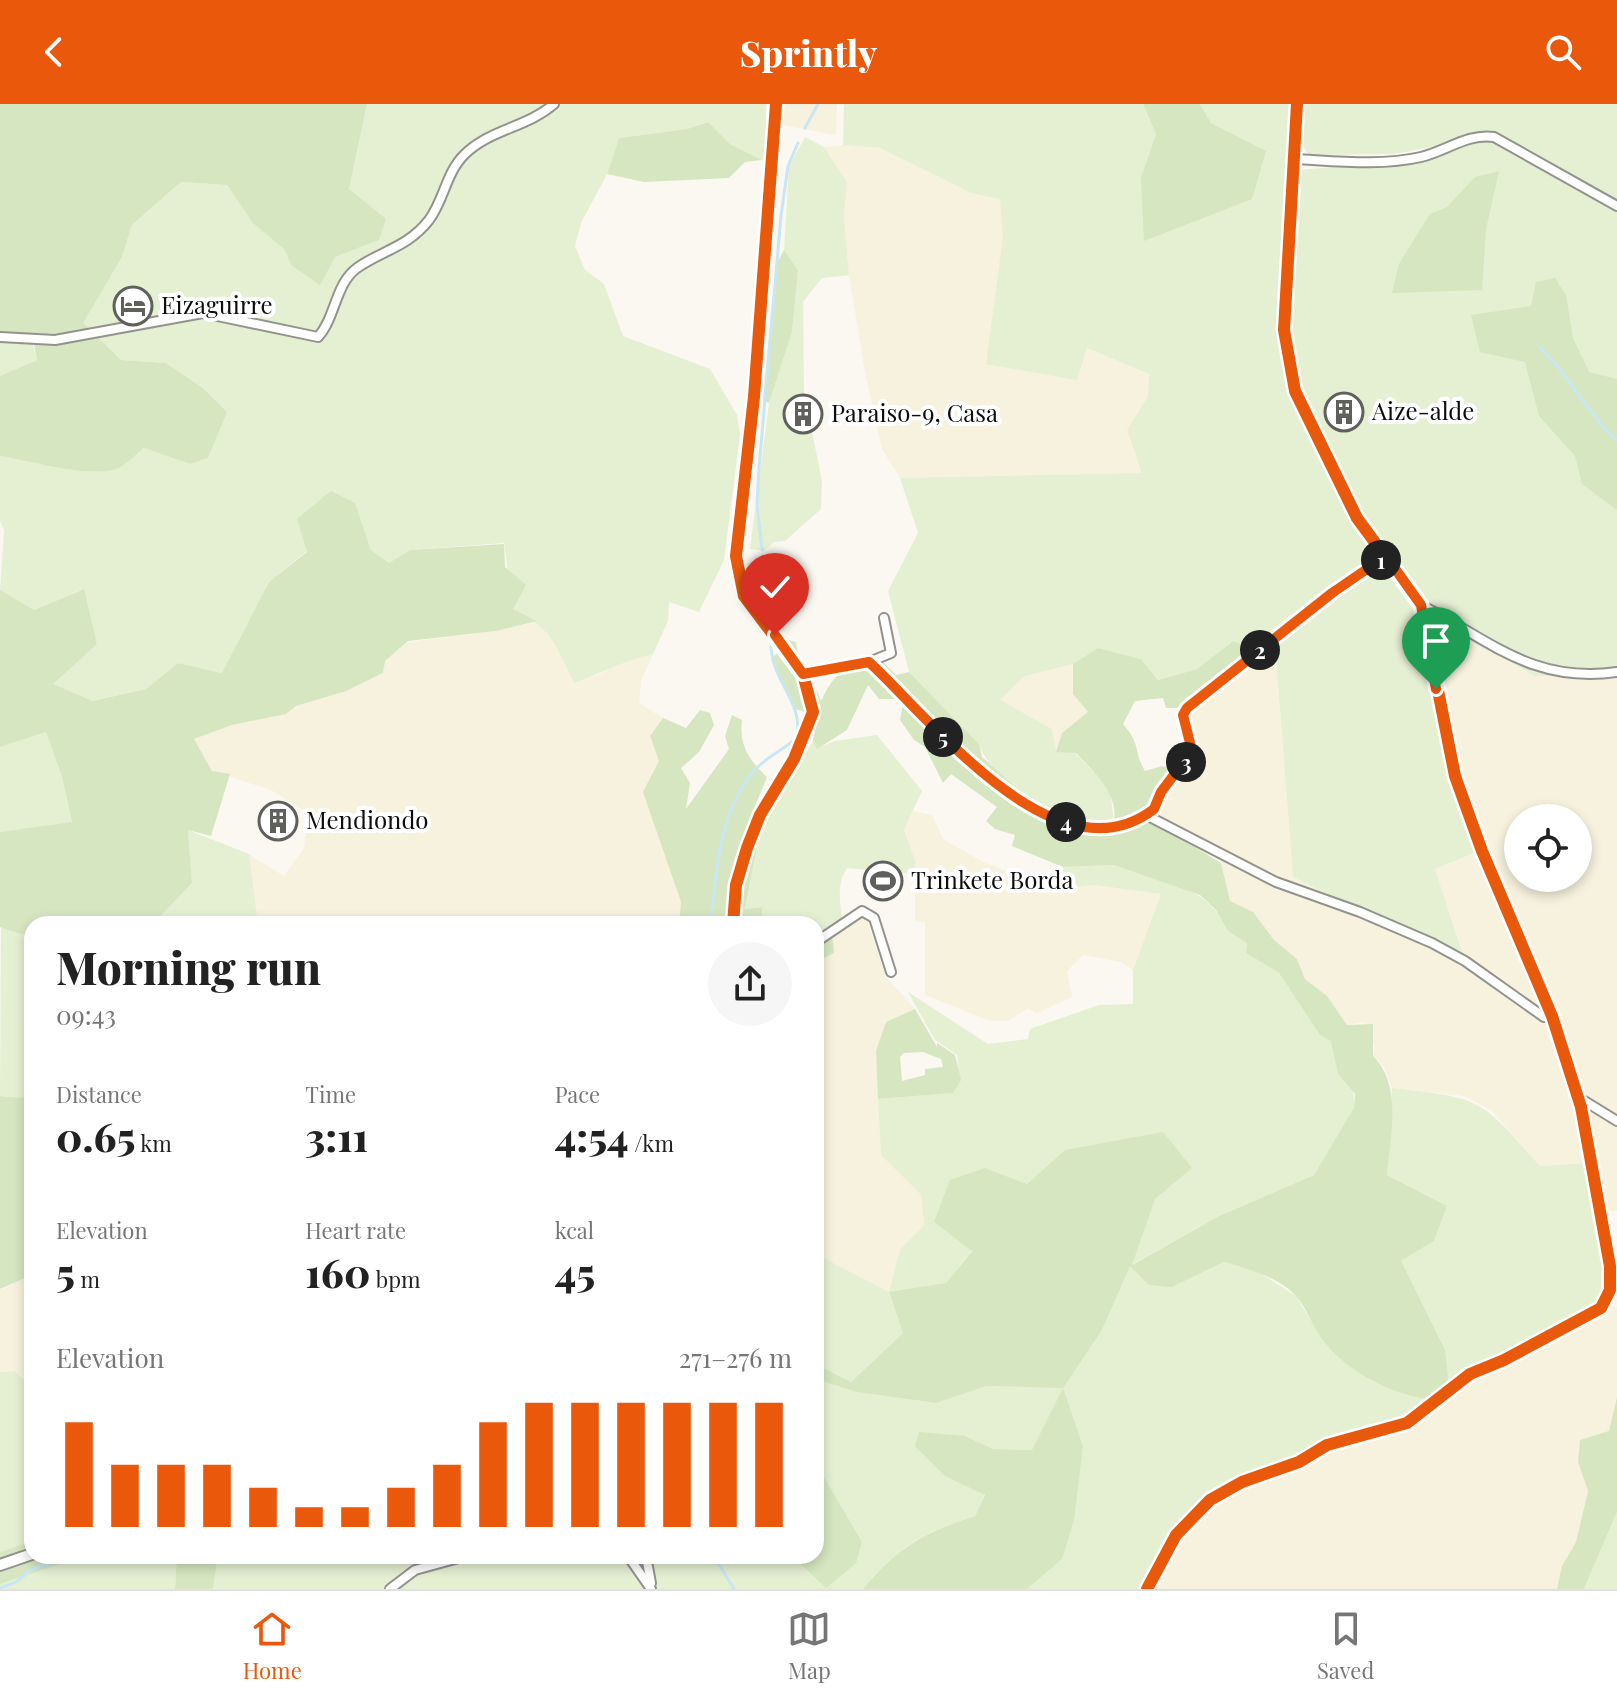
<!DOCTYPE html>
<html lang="en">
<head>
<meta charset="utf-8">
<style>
  :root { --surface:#fff; --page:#f6f6f6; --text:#222; --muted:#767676; --line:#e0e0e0; --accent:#ea580c }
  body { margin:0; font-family:"Playfair Display",serif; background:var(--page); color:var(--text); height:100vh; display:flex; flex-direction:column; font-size:30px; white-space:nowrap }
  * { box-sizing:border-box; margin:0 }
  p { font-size:26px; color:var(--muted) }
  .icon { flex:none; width:44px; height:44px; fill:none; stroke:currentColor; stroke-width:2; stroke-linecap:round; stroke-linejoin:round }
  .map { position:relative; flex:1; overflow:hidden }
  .side { position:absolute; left:24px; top:812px; width:800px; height:648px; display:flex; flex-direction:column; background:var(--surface); border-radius:24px; box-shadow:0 4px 12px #0003 }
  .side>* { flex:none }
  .buttons { position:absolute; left:1504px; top:700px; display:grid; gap:16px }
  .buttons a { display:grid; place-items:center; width:88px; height:88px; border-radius:50%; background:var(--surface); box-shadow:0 4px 12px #0003; font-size:40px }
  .pin { position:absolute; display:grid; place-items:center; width:68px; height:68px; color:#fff; margin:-82px -34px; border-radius:50% 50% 50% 0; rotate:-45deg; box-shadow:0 0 8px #0007 }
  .pin .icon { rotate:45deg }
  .km { position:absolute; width:40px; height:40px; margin:-20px; border-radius:50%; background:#222; color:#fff; font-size:22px; line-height:40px; text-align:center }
  .round { display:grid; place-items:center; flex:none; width:84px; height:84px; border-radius:42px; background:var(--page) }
  .head { display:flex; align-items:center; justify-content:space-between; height:136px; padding:0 32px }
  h1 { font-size:44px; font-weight:800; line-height:60px }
  .figures { display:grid; grid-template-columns:repeat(3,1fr); gap:12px; height:136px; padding:8px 32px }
  .figures div { display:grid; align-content:center }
  .figures b { font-size:40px; font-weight:800 }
  .figures small { font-size:22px; font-weight:400 }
  .figures p { font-size:22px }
  .chart { height:224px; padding:16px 32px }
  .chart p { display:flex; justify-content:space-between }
  .chart svg { width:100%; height:144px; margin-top:8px; stroke:var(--accent); stroke-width:6 }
  header { display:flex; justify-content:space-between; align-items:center; height:104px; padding:0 32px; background:var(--accent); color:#fff; font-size:36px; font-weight:800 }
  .tab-bar { display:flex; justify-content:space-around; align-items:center; height:112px; border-top:2px solid var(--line); background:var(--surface); font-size:22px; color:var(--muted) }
  .tab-bar a { display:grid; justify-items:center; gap:4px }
  .tab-bar .current { color:var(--accent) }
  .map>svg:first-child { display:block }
  .farmland { fill:#f6f2de; fill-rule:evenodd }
  .green { fill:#e5efd2 }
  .forest { fill:#d6e6c0; fill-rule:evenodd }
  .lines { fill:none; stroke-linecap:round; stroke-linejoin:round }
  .stream { stroke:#c8e7f3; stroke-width:3 }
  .minor-casing { stroke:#93928f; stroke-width:12 }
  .tertiary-casing { stroke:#93928f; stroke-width:14 }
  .minor { stroke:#fefefd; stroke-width:8 }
  .tertiary { stroke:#fefefd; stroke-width:10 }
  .cycleway-casing { stroke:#fff; stroke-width:17 }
  .cycleway { stroke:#e8590c; stroke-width:12 }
  .route-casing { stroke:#fff; stroke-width:16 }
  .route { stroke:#ea580c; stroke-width:10 }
  .labels { text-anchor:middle; stroke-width:8; stroke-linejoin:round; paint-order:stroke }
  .poi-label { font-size:24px; fill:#0c0c0c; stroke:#fff; text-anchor:start }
</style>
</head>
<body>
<header><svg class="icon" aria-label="back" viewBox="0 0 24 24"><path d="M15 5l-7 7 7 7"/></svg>Sprintly<svg class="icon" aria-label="search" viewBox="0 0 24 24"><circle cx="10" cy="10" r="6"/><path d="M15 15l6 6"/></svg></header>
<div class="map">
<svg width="1617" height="1485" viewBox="0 0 1617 1485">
  <rect width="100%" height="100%" fill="#faf8f1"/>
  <g class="farmland">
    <polygon points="779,0 837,0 836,29 834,31 783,21"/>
    <polygon points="843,41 880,44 971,89 1001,94 1003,133 1087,244 1149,270 1148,292 1127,326 1143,369 900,374 882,345 866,274 849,171 844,112 847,78 824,43"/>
    <path d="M1421 501 1617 569V1011L1581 991 1493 776 1581 1003 1586 1059 1540 1062 1492 1007 1464 992 1392 984 1384 963 1373 952 1375 942 1364 918 1347 921 1327 892 1305 875 1297 855 1274 836 1253 808 1230 797 1221 759 1223 749 1155 711 1192 647 1183 611 1259 547 1276 554 1293 773 1465 856 1435 765 1481 747 1455 672ZM1518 714H1578V774H1518Z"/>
    <polygon points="537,517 556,542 574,579 600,570 622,556 653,550 641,577 639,599 663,614 650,632 659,657 644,688 681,798 679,820 258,820 249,750 284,772 304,744 308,709 271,686 212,667 194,635 232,621 286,610 296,602 346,587 383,569 384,557 408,538 496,527"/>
    <polygon points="1073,560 1073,590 1088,608 1062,629 1056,648 1000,596 1025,572"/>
    <polygon points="913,707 932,711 943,735 983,758 1053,786 1094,781 1162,790 1133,866 1121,858 1083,851 1067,867 1072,893 1037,909 1027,905 1008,917 987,916 925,891 925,818 915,817 915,756 904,726"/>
    <polygon points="866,814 886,873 915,905 886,918 876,948 881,1051 921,1091 924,1121 900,1145 889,1188 816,1150 816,858 834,849 833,836 824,827 843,818"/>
    <polygon points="1586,1003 1617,1019 1617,1107 1604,1107"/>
    <polygon points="32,1171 32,1278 14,1267 0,1268 0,1186"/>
    <polygon points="1612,1202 1617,1204 1617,1293 1609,1327 1578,1358 1588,1387 1576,1438 1562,1462 1557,1485 1147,1485 1176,1431 1210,1396"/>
  </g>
  <g class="green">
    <path d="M367 0H766V58L730 40 707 18 687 25 619 34 607 70 581 119 575 142 585 166 604 180 623 232 710 265 737 311 740 331 724 456 699 508 669 498 668 517 653 550C623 556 603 569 574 579 556 542 551 523 513 505L504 439 410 446 389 459 371 446 355 400 307 447 269 478 223 569 178 559 146 585 91 597 52 580 97 540 83 485 34 506 0 487 4 426 0 417V352C31 357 85 373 113 366 123 364 135 350 144 344L190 360 208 354 226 308 203 284 166 259 121 256 82 220 122 153 132 121 181 78 227 81 253 118 284 145 291 161 335 153 379 136 358 94 349 85Z"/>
    <path d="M844 0H1143L1156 30 1141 73 1265 47 1211 19 1200 0H1293L1287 57 1288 151 1297 66 1424 56 1477 34 1395 50 1309 51 1299 36 1305 0H1617V569L1534 572 1422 502 1455 672 1482 746 1435 765 1465 857 1293 773 1276 554 1233 537 1197 565 1158 576 1141 555 1098 544 1073 560 1025 572 1000 596 1052 625 1056 647 1075 649 1110 684 1114 720C1103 721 1092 723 1082 721 1053 714 986 669 979 640L909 568 888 487 918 429 900 374 1142 369 1127 326 1148 292 1149 270 1087 244 1077 276 986 260 1003 133 1000 95 971 89 880 44 843 41Z"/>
    <polygon points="805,33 824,43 847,78 844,112 849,171 822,174 803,198 804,288 822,377 821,405 785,437 774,438 764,447 750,445 769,299 792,228 798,166 784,146 789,62"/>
    <polygon points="0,236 32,238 37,256 0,272"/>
    <polygon points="46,628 62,673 72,719 0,728 0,643"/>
    <path d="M877 631 922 687 904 726 915 756V770L847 764C836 779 840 800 843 818L816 831V820H762L761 803 745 806 758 740 752 739 813 637 817 644 835 637Z"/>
    <polygon points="188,726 249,750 258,820 153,820 192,779"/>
    <path d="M1114 761C1138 770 1184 779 1203 795 1221 809 1228 827 1247 839L1246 849 1279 869 1320 931 1332 937 1338 970 1353 988 1355 1004 1314 1071 1219 1112 1131 1161 1172 1183 1224 1158 1257 1167 1296 1192 1323 1236 1433 1296 1407 1319 1346 1335 1242 1378 1191 1412 1147 1485H1027L1062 1455 1083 1342 1063 1285 1033 1346 993 1345 965 1332 945 1372 985 1390 975 1412C924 1428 897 1443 863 1485H213L218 1452H792L826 1484 862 1438 816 1359V1275L856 1288 936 1299 987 1282 1063 1283 1102 1226 1155 1095 1191 1064 1065 1046 1027 1080 985 1064 934 1118 972 1146 946 1179 889 1189 903 1229 851 1278 816 1260V1150L889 1188 900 1145 924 1121 921 1091 881 1051 878 995 953 989C958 976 960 966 957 951L935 936 908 888 988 940 1028 935 1030 925 1099 901 1133 900V866L1161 790 1094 781 1053 786 1063 763Z"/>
    <polygon points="1,823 20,830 32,829 32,988 22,994 0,992"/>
    <path d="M1392 984C1482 994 1480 994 1540 1062L1586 1059 1606 1167 1600 1197 1449 1283 1401 1157 1434 1137 1447 1102 1387 1071Z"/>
    <polygon points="14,1267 32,1281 32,1437 0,1448 0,1268"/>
    <polygon points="1617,1408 1617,1485 1584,1485"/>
    <polygon points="85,1452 177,1452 175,1485 0,1485 0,1480"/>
  </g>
  <g class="forest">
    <path d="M0 0H367L349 85 386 115 379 136 335 153 320 181 291 161 284 145 253 119 227 81 181 78 132 121 122 153 83 219 121 256 166 259 203 284 227 308 208 354 190 360 144 344C135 351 123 364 113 366 84 373 31 357 0 352V272L37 256 32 231 0 228Z"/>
    <polygon points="1143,0 1200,0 1211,19 1266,47 1252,95 1144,137 1141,73 1156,30"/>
    <polygon points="708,18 730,40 762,56 745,58 729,74 644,78 607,70 619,34 687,25"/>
    <polygon points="1499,67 1486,125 1482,186 1392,189 1399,160 1430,110 1447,103 1475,73"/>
    <polygon points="784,146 798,166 792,228 769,299 763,296 776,161"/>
    <polygon points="1555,174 1566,191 1573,234 1589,268 1617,275 1617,406 1582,380 1575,352 1539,312 1525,258 1480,248 1471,211 1531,202 1536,178"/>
    <polygon points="331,387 355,399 371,446 389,459 410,446 504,440 505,463 526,481 513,505 537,517 496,527 408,537 385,557 383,569 346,587 296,602 286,610 232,621 194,635 212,667 230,670 211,732 188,726 192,779 153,820 32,820 32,829 20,830 0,823 0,728 72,718 62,673 46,628 0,643 0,486 34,506 84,485 97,540 53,580 92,597 146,585 178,559 222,569 269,478 307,448 297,415"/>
    <path d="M788 536 796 538C797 556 815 578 821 597 837 564 845 564 881 556L896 571 909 568 979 640 982 653C1020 685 1057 733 1110 726 1126 696 1095 669 1076 649L1056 648 1062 629 1088 608 1073 590V560L1098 544 1141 555 1158 576 1197 565 1233 537 1259 547 1187 604H1166L1163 594 1135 597 1123 620C1142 642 1133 647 1145 667L1162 662 1177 665 1158 685 1145 713 1221 759 1230 797 1253 808 1274 836 1297 855 1305 875 1327 892 1347 921 1373 920V952C1403 982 1390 1032 1387 1071L1447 1102 1434 1137 1401 1157 1445 1246 1449 1283 1433 1296C1392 1291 1347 1268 1322 1235 1312 1222 1307 1204 1296 1192 1278 1173 1249 1165 1224 1158L1172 1183 1149 1181 1130 1162 1102 1226 1063 1284 1083 1342 1074 1416 1062 1455 1027 1485H863C897 1444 924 1428 975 1412L985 1391 945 1372 915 1342 919 1328 965 1332 993 1345 1032 1346 1063 1284 987 1282 936 1299 856 1288 816 1275V1260L851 1278 903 1229 889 1188 946 1179 972 1147 934 1118 950 1076 985 1064 1027 1080 1065 1046 1163 1028 1192 1064 1155 1095 1132 1161 1219 1112 1314 1071 1354 1004 1355 990 1338 970 1331 937 1320 931 1279 869 1246 849 1247 839 1228 827 1216 806 1200 791 1114 761 1063 763 1012 742 1015 731 995 725 986 717 997 703 951 670 943 679 925 643 914 636 900 616 904 595H879L868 581 847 626 817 645 813 637 818 611 795 605 771 556Z"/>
    <path d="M700 606 710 609 714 621 699 648 681 664 690 679 686 705 729 645 725 632 732 611 742 616C739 642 749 656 767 673L740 739H758L745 805 762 803V820H679L681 798 643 688 659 657 650 632 663 614 686 624Z"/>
    <polygon points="824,827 833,836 834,849 816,858 816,831"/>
    <path d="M915 905 937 943V939L955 951 961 976 953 989 878 995 876 947 886 918ZM923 948 941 955 943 963 925 965V971L902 977 900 953 904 949Z"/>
    <polygon points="32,988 32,1171 0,1185 0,992 22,994"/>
    <polygon points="1617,1293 1617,1408 1584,1485 1557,1485 1562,1462 1576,1438 1588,1387 1578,1358 1580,1336 1609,1327"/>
    <polygon points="816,1359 862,1438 856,1459 826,1484 792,1452 816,1452"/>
    <polygon points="32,1437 32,1452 85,1452 0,1480 0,1448"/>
    <polygon points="177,1452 218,1452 213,1485 175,1485"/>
  </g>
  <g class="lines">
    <g class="stream">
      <polyline points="805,24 818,0"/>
      <path d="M1539 243C1570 271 1586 309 1617 336"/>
      <polyline points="762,446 757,400 759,364 781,112 788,62 798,39"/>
      <polyline points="766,464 772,521"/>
      <path d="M711 820C716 767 718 713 752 669 764 654 783 646 797 634 804 594 768 577 771 533"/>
      <polyline points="714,1452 734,1485"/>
      <polyline points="0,1484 16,1478 32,1465 75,1452"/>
    </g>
    <defs>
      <g id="minor">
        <path d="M1295 55C1336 57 1382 62 1421 53 1446 47 1468 29 1494 33L1617 102"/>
        <path d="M0 233 55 236 203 209 318 233C336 213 335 180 357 164 382 146 407 144 429 116 444 96 446 69 464 51 490 25 526 24 554 0"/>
        <path d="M1421 501C1490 536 1532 580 1617 568"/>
        <path d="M869 558C932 616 1057 780 1154 705L1161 688 1190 652 1192 647 1183 611 1187 604 1332 489 1386 452"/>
        <polyline points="803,570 869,558 891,549 884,514"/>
        <polyline points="1146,711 1276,778 1360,808 1432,839 1465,857 1544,913 1552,912"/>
        <polyline points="816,838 862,807 874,814 891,868"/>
        <polyline points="1578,993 1617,1017"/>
        <polyline points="628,1452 651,1485"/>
        <polyline points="646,1452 651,1479"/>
        <polyline points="390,1485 415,1466 466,1452"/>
        <polyline points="1147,1485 1176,1431 1210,1396 1242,1378 1299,1358 1327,1341 1407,1319 1470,1270 1504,1256 1601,1204 1610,1186 1610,1162 1581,1003 1552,912 1482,747 1455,672 1421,501 1357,414 1295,287 1284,226 1297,0"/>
      </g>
      <g id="tertiary">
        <polyline points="733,820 736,781 747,744 760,711 794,655 813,608 803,570 744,492 736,452 754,293 776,0"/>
        <polyline points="0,1461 32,1450"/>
      </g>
    </defs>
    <use href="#minor" class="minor-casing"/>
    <use href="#tertiary" class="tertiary-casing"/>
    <use href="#minor" class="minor"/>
    <use href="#tertiary" class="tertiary"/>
    <defs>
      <g id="cycleway">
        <polyline points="733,820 736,781 747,744 760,711 794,655 813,608 803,570 744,492 736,452 754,293 776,0"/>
        <polyline points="1147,1485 1176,1431 1210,1396 1242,1378 1299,1358 1327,1341 1407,1319 1470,1270 1504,1256 1601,1204 1610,1186 1610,1162 1581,1003 1552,912 1482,747 1455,672 1421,501 1357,414 1295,287 1284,226 1297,0"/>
      </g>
    </defs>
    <use href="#cycleway" class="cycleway-casing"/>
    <use href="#cycleway" class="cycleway"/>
  </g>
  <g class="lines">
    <defs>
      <path id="route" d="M775 531 803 570 869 558C932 616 1057 780 1154 705L1161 688 1192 647 1183 611 1187 604 1332 489 1386 452 1421 501 1436 585"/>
    </defs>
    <use href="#route" class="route-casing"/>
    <use href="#route" class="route"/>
  </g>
  <defs>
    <symbol id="hotel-ring" viewBox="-11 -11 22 22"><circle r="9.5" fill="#fff" stroke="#5f5f5c" stroke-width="1.5"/><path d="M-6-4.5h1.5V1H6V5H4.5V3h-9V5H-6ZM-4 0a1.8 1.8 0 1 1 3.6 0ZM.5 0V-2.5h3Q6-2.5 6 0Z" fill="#5f5f5c"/></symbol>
    <symbol id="building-ring" viewBox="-11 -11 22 22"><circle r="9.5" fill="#fff" stroke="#5f5f5c" stroke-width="1.5"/><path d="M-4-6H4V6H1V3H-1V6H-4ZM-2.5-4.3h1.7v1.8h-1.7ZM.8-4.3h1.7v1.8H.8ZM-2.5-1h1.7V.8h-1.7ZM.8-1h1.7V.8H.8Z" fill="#5f5f5c"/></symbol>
    <symbol id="stadium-ring" viewBox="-11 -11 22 22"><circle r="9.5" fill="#fff" stroke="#5f5f5c" stroke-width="1.5"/><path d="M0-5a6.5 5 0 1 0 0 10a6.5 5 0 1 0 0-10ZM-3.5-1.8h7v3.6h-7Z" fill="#5f5f5c"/></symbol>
  </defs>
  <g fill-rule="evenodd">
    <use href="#hotel-ring" x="111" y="180" width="44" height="44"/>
    <use href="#building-ring" x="1322" y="286" width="44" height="44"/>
    <use href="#building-ring" x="781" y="288" width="44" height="44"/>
    <use href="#building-ring" x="256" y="695" width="44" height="44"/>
    <use href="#stadium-ring" x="861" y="755" width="44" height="44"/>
  </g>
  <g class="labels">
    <g class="poi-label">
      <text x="161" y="210">Eizaguirre</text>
      <text x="1372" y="316">Aize-alde</text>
      <text x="831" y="318">Paraiso-9, Casa</text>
      <text x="306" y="725">Mendiondo</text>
      <text x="911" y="785">Trinkete Borda</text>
    </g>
  </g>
</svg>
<div class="buttons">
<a><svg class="icon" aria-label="locate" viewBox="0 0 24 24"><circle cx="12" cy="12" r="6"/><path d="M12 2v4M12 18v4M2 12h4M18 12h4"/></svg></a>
</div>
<div class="pin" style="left:1436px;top:585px;background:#1e9e55"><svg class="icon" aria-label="arrive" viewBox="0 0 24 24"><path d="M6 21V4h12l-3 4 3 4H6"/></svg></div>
<div class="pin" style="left:775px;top:531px;background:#d93025"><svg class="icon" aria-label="check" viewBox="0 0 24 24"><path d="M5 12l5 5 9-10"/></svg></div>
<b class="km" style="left:1381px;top:456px">1</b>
<b class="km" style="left:1260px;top:546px">2</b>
<b class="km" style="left:1186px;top:658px">3</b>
<b class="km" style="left:1066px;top:718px">4</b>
<b class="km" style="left:943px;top:633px">5</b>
<section class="side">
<div class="head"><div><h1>Morning run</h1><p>09:43</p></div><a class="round"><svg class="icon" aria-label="share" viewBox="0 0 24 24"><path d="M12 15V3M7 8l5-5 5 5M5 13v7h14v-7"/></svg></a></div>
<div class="figures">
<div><p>Distance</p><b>0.65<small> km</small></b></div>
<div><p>Time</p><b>3:11</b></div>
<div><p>Pace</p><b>4:54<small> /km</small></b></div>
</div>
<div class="figures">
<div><p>Elevation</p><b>5<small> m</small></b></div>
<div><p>Heart rate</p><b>160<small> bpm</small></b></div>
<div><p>kcal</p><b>45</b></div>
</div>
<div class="chart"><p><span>Elevation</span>271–276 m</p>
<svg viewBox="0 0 160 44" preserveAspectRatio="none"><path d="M5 44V12M15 44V25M25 44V25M35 44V25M45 44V32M55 44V38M65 44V38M75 44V32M85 44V25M95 44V12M105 44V6M115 44V6M125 44V6M135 44V6M145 44V6M155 44V6"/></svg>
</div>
</section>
</div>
<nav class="tab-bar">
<a class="current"><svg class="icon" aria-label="home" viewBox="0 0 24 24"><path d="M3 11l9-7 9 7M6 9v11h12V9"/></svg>Home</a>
<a><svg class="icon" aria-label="map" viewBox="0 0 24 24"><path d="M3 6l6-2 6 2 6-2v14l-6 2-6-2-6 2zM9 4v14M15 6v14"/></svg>Map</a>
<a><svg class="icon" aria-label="saved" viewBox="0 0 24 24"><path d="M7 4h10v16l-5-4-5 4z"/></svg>Saved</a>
</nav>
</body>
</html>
